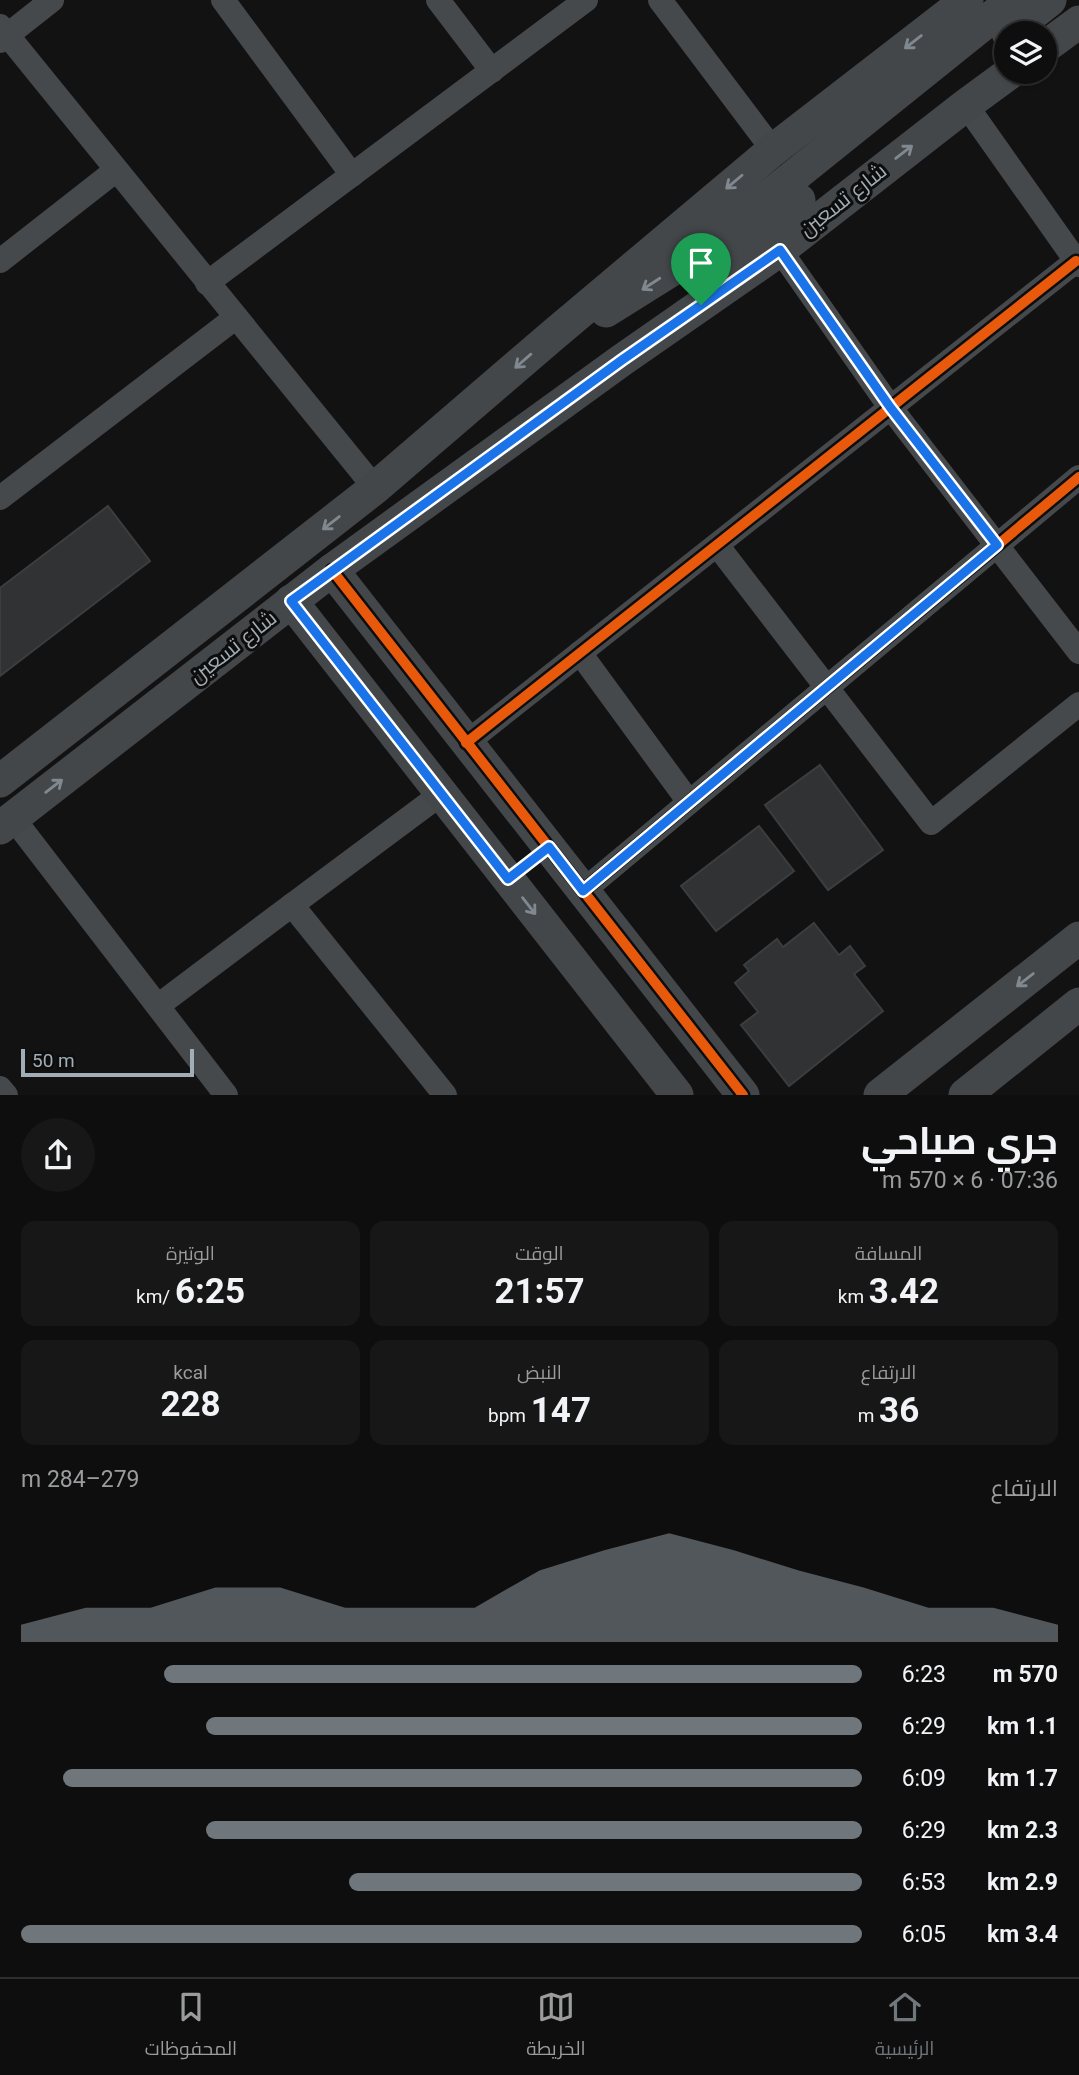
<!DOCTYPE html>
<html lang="ar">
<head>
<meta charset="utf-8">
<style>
  :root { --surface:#0e0e0e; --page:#171717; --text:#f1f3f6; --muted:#9b9c9e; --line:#2e2e2e; --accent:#70777c }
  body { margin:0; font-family:Roboto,Cairo,sans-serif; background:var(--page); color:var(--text); direction:rtl; height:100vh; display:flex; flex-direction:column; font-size:26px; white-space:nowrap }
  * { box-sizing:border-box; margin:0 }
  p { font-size:23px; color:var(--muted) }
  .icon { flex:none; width:38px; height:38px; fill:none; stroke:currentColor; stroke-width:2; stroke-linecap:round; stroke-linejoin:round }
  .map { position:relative; height:1095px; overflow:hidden; direction:ltr }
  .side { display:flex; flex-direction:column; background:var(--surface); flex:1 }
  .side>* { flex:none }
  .fabs { position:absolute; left:994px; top:21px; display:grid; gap:14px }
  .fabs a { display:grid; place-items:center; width:63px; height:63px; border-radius:50%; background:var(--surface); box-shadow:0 2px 5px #0004,0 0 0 2px var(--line); font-size:35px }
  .scale { position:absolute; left:21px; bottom:18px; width:173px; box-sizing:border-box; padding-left:7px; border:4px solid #a2adb5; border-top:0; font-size:19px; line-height:24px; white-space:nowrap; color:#a2adb5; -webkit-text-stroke:5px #0d0d0e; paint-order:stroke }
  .pin { position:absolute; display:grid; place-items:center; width:60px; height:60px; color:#fff; margin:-72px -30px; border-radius:50% 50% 50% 0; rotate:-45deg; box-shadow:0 0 7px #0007 }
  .pin .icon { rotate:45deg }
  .round { display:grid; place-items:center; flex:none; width:74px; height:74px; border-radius:37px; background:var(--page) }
  .overview { display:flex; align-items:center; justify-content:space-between; height:119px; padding:0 21px }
  h1 { font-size:38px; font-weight:700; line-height:52px }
  .metrics { display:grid; grid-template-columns:repeat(3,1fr); gap:10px; height:119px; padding:7px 21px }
  .metrics div { display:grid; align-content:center; border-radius:14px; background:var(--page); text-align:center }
  .metrics b { font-size:35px; font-weight:700 }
  .metrics small { font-size:19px; font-weight:400 }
  .metrics p { font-size:19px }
  .chart { height:196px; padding:14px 21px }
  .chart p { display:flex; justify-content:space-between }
  .chart svg { width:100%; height:126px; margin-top:7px; fill:var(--accent); opacity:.7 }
  ul { padding:0 21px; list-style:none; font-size:23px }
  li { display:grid; grid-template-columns:112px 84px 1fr; align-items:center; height:52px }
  li i { height:18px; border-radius:9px; background:var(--accent) }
  .menu { display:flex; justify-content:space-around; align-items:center; height:98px; border-top:2px solid var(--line); background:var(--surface); font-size:19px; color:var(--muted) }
  .menu a { display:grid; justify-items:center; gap:4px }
  .menu .on { color:var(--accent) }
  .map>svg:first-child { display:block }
  .building { fill:#313234; stroke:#3b3d3f; stroke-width:2 }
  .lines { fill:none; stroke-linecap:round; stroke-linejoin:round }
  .street { stroke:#46494c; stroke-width:24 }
  .secondary { stroke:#44474a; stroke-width:33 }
  .cycleway-casing { stroke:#0d0d0e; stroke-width:15 }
  .cycleway { stroke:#e8590c; stroke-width:10 }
  .oneway { stroke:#818990 }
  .route-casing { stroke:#fff; stroke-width:14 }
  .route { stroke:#1a73e8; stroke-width:9 }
  .labels { text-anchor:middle; stroke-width:6; stroke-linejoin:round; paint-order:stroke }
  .street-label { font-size:21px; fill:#a2adb5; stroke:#0d0d0e }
</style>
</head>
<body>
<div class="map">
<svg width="1079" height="1095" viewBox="0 0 1079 1095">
  <rect width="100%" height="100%" fill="#121213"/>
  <g class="building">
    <polygon points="108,506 150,561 0,676 0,588"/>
    <polygon points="820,765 883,850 828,890 765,805"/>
    <polygon points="759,826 794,871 716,931 681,886"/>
    <polygon points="814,923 839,955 850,946 865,966 854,974 883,1011 789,1086 741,1025 758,1012 735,983 749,971 744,965 777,939 783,947"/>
  </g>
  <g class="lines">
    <g class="street">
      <polyline points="223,0 352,175"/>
      <polyline points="438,0 492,71"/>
      <polyline points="660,0 773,150"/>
      <polyline points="0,26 375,488"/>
      <polyline points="0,41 52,0"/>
      <polyline points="966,105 1079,265"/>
      <polyline points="780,250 890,407 1079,652"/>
      <polyline points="0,261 115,171"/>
      <polyline points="207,283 586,0"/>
      <polyline points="0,498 235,318"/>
      <polyline points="717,545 931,823 1079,704"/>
      <polyline points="580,653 689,802"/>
      <polyline points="466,743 1076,261"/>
      <polyline points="13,818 226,1095"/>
      <polyline points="583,891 1079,477"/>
      <polyline points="292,905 441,794"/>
      <polyline points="159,1005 292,905 445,1095"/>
      <polyline points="0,1088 6,1095"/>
    </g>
    <g class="secondary">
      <polyline points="1008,33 1050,0"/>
      <polyline points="1045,47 1079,22"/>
      <polyline points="722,268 799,200"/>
      <polyline points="606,311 697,254 1013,0"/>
      <polyline points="332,570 743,1095"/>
      <polyline points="291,601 677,1095"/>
      <polyline points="0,781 375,488 552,336 773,150 967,0"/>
      <polyline points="0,828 332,570 622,360 780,250 966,105 1011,72"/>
      <polyline points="880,1095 1079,938"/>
      <polyline points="965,1095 1079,1004"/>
    </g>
    <defs>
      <g id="cycleway">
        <polyline points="332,570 743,1095"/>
        <polyline points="466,743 1076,261"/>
        <polyline points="583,891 1079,477"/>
      </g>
    </defs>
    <use href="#cycleway" class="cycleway-casing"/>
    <use href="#cycleway" class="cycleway"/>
  </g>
  <defs><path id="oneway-shaft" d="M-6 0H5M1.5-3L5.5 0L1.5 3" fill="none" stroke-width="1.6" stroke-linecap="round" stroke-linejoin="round" transform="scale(1.75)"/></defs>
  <g class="oneway">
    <use href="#oneway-shaft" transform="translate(913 42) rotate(142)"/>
    <use href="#oneway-shaft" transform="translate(904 152) rotate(-38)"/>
    <use href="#oneway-shaft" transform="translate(734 182) rotate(140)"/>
    <use href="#oneway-shaft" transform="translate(651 284) rotate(147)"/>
    <use href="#oneway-shaft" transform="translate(523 361) rotate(139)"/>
    <use href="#oneway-shaft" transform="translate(331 523) rotate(142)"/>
    <use href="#oneway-shaft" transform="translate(54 786) rotate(-38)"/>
    <use href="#oneway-shaft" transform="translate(529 906) rotate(52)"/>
    <use href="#oneway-shaft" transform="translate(1025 980) rotate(142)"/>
  </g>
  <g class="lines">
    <defs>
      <polygon id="route" points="780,250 890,407 997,545 583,891 549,847 508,879 291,601 622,360"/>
    </defs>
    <use href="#route" class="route-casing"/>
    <use href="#route" class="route"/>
  </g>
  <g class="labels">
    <g class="street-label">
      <text transform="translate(843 200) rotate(-38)" y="7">شارع تسعين</text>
      <text transform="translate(233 647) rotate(-38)" y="7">شارع تسعين</text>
    </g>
  </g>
</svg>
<div class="fabs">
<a><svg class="icon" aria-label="layers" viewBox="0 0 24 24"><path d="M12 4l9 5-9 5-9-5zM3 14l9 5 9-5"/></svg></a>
</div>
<div class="scale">50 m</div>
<div class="pin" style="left:701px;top:305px;background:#1e9e55"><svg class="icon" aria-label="arrive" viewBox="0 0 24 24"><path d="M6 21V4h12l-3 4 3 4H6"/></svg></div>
</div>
<section class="side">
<div class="overview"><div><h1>جري صباحي</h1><p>07:36 · 6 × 570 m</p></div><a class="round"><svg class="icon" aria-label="share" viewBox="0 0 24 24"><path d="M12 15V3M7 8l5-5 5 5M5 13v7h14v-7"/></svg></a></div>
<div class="metrics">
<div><p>المسافة</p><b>3.42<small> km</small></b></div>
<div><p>الوقت</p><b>21:57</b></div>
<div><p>الوتيرة</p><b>6:25<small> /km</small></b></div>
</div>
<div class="metrics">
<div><p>الارتفاع</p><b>36<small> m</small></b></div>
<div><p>النبض</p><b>147<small> bpm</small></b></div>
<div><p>kcal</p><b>228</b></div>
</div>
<div class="chart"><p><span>الارتفاع</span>279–284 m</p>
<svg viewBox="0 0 160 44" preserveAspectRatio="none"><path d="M0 44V38L10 32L20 32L30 25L40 25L50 32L60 32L70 32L80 19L90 12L100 6L110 12L120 19L130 25L140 32L150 32L160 38V44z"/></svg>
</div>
<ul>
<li><b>570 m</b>6:23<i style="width:83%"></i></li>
<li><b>1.1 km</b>6:29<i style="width:78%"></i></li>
<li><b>1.7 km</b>6:09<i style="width:95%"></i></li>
<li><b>2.3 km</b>6:29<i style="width:78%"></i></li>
<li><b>2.9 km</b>6:53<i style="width:61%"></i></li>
<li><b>3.4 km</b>6:05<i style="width:100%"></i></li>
</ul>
</section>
<nav class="menu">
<a class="on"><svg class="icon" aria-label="home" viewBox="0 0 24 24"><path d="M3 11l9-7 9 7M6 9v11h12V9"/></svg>الرئيسية</a>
<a><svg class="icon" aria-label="map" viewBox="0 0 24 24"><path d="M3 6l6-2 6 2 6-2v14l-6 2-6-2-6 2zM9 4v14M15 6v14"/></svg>الخريطة</a>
<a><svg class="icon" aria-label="saved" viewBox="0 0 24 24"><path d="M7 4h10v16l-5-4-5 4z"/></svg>المحفوظات</a>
</nav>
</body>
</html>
